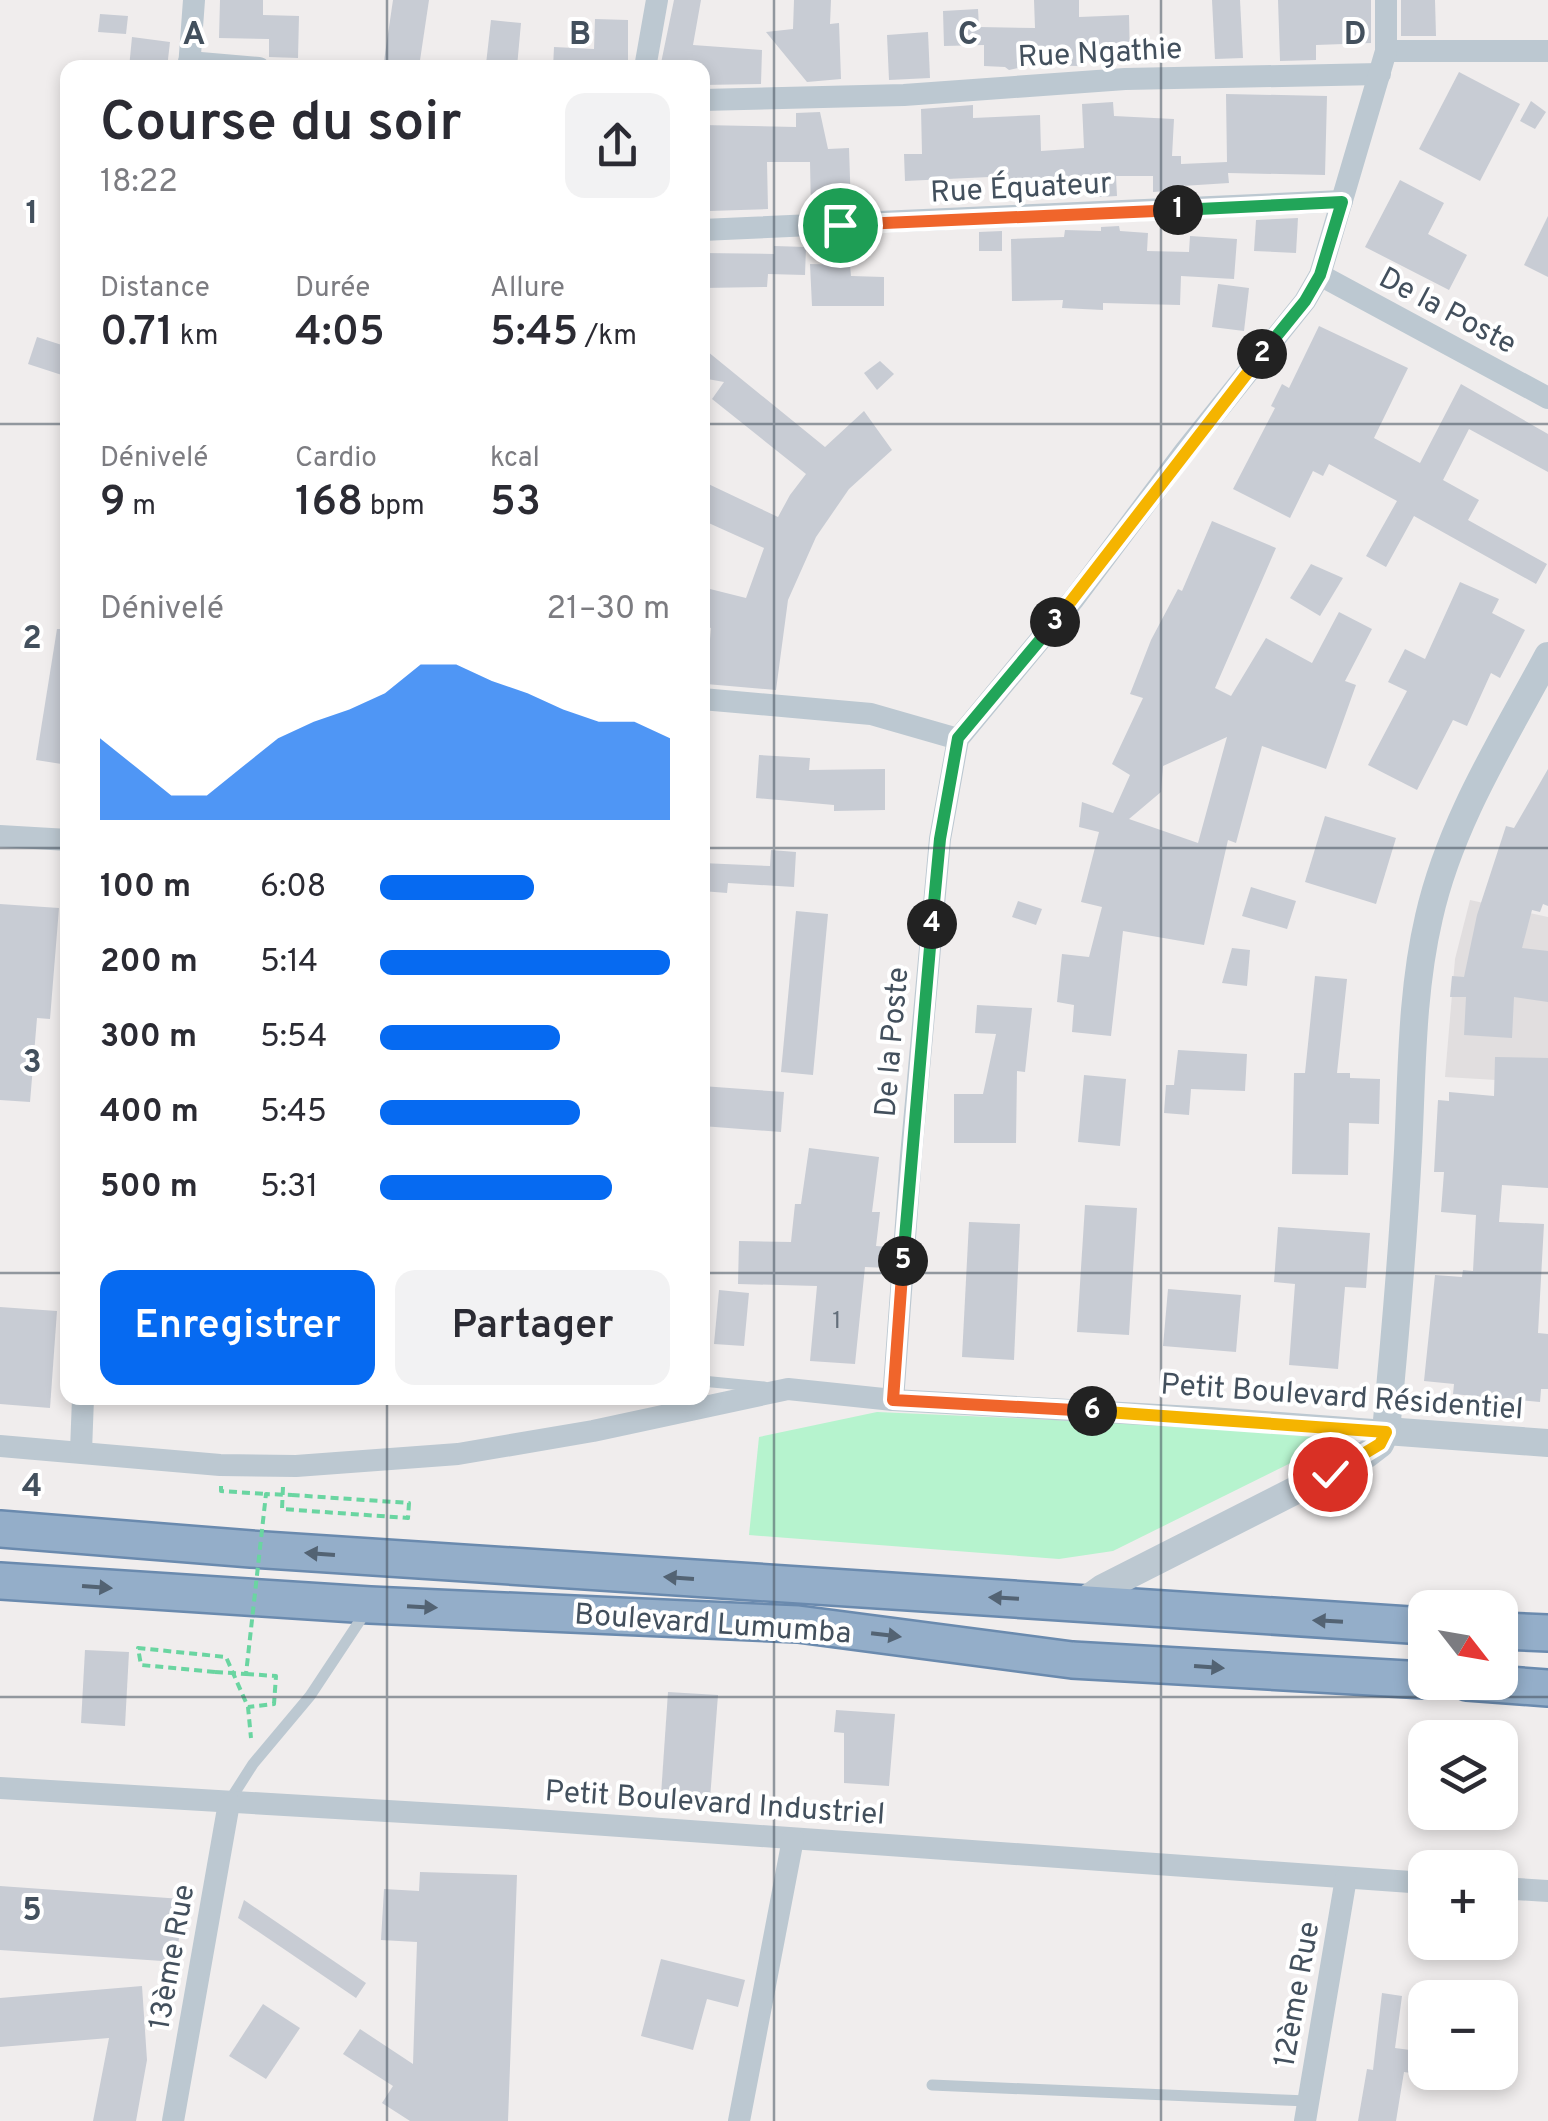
<!DOCTYPE html>
<html lang="fr">
<head>
<meta charset="utf-8">
<style>
  :root { --surface:#fff; --page:#f2f2f3; --text:#2b2b33; --muted:#7c7c81; --accent:#066af1 }
  body { margin:0; font-family:Overpass,sans-serif; background:var(--page); color:var(--text); height:100vh; display:flex; flex-direction:column; font-size:38px; white-space:nowrap }
  * { box-sizing:border-box; margin:0 }
  p { font-size:32px; color:var(--muted) }
  .icon { flex:none; width:55px; height:55px; fill:none; stroke:currentColor; stroke-width:2; stroke-linecap:round; stroke-linejoin:round }
  .map { position:relative; flex:1; overflow:hidden }
  .side { position:absolute; left:60px; top:60px; width:650px; height:1345px; display:flex; flex-direction:column; background:var(--surface); border-radius:20px; box-shadow:0 5px 15px #0003 }
  .side>* { flex:none }
  .needle { width:65px; rotate:121deg }
  .controls { position:absolute; left:1408px; top:1590px; display:grid; gap:20px }
  .controls a { display:grid; place-items:center; width:110px; height:110px; border-radius:20px; background:var(--surface); box-shadow:0 5px 15px #0003; font-size:50px }
  .pin { position:absolute; display:grid; place-items:center; width:85px; height:85px; color:#fff; margin:-42px; border:5px solid #fff; border-radius:50%; box-shadow:0 2px 10px #0007 }
  .km { position:absolute; width:50px; height:50px; margin:-25px; border-radius:50%; background:#222; color:#fff; font-size:28px; line-height:50px; text-align:center }
  .round { display:grid; place-items:center; flex:none; width:105px; height:105px; border-radius:20px; background:var(--page) }
  .summary { display:flex; align-items:center; justify-content:space-between; height:170px; padding:0 40px }
  h1 { font-size:55px; font-weight:600; line-height:75px }
  .metrics { display:grid; grid-template-columns:repeat(3,1fr); gap:15px; height:170px; padding:10px 40px }
  .metrics div { display:grid; align-content:center }
  .metrics b { font-size:42px; font-weight:600 }
  .metrics small { font-size:28px; font-weight:400 }
  .metrics p { font-size:28px }
  .chart { height:280px; padding:20px 40px }
  .chart p { display:flex; justify-content:space-between }
  .chart svg { width:100%; height:180px; margin-top:10px; fill:var(--accent); opacity:.7 }
  .button { display:flex; gap:20px; margin-top:auto; padding:20px 40px }
  .button a { flex:1; height:115px; border-radius:20px; background:var(--accent); color:#fff; font-size:40px; font-weight:600; line-height:115px; text-align:center }
  .button a+a { background:var(--page); color:var(--text) }
  ul { padding:0 40px; list-style:none; font-size:32px }
  li { display:grid; grid-template-columns:160px 120px 1fr; align-items:center; height:75px }
  li i { height:25px; border-radius:12px; background:var(--accent) }
  .map>svg:first-child { display:block }
  .education { fill:#e1dedf }
  .green { fill:#b6f3ce }
  .building { fill:#c8ccd4; fill-rule:evenodd }
  .lines { fill:none; stroke-linecap:round; stroke-linejoin:round }
  .trunk-casing { stroke:#6a8aae; stroke-width:40 }
  .path { stroke:#6ad5a1; stroke-width:4; stroke-dasharray:8 5; stroke-linecap:butt }
  .service { stroke:#bcc8d1; stroke-width:11 }
  .minor { stroke:#bcc8d1; stroke-width:22 }
  .tertiary { stroke:#bcc8d1; stroke-width:28 }
  .trunk { stroke:#94aec9; stroke-width:35 }
  .path-bridge { stroke:#6ad5a1; stroke-width:4; stroke-dasharray:8 5; stroke-linecap:butt }
  .oneway { fill:#536373 }
  .split-1-casing { stroke:#fff; stroke-width:20 }
  .split-2-casing { stroke:#fff; stroke-width:20 }
  .split-3-casing { stroke:#fff; stroke-width:20 }
  .split-4-casing { stroke:#fff; stroke-width:20 }
  .split-5-casing { stroke:#fff; stroke-width:20 }
  .split-6-casing { stroke:#fff; stroke-width:20 }
  .split-7-casing { stroke:#fff; stroke-width:20 }
  .split-1 { stroke:#f0652b; stroke-width:12 }
  .split-2 { stroke:#22a559; stroke-width:12 }
  .split-3 { stroke:#f5b400; stroke-width:12 }
  .split-4 { stroke:#22a559; stroke-width:12 }
  .split-5 { stroke:#22a559; stroke-width:12 }
  .split-6 { stroke:#f0652b; stroke-width:12 }
  .split-7 { stroke:#f5b400; stroke-width:12 }
  .grid { fill:none; stroke:#43505d; stroke-width:2.5; stroke-opacity:0.55 }
  .labels { text-anchor:middle; stroke-width:8; stroke-linejoin:round; paint-order:stroke }
  .number-label { font-size:25px; fill:#646f7b }
  .street-label { font-size:30px; fill:#43505d; stroke:#fff }
  .grid-label { font-size:32px; text-anchor:middle; font-weight:bold; fill:#43505d; stroke:#fff; stroke-width:8; stroke-linejoin:round; paint-order:stroke }
</style>
</head>
<body>
<div class="map">
<svg width="1548" height="2121" viewBox="0 0 1548 2121">
  <rect width="100%" height="100%" fill="#f0eded"/>
  <polygon class="education" points="1470,900 1548,917 1548,1083 1445,1077 1455,959"/>
  <polygon class="green" points="877,1412 1323,1432 1323,1447 1113,1551 1059,1559 749,1535 759,1437"/>
  <g class="building">
    <polygon points="220,0 263,0 263,15 299,16 298,58 269,57 269,39 219,38"/>
    <polygon points="393,0 429,0 419,67 384,61"/>
    <polygon points="674,0 701,0 693,45 762,50 761,84 702,85 702,68 660,68"/>
    <polygon points="794,0 831,0 830,24 839,23 841,79 807,82 766,32 793,29"/>
    <polygon points="1034,0 1079,0 1079,17 1129,15 1130,58 1078,61 1078,66 1031,65 1009,70 1005,67 984,66 984,45 944,46 943,11 978,9 979,27 1035,28"/>
    <polygon points="1212,0 1240,0 1243,58 1215,59"/>
    <polygon points="1278,0 1371,0 1371,43 1316,45 1316,60 1280,61"/>
    <polygon points="1401,0 1435,0 1436,36 1401,36"/>
    <polygon points="100,14 128,16 126,34 98,32"/>
    <polygon points="595,19 628,20 628,68 553,68 554,47 594,49"/>
    <polygon points="491,20 521,23 517,67 486,64"/>
    <polygon points="928,32 930,78 889,80 887,35"/>
    <polygon points="132,37 170,42 167,68 129,68"/>
    <polygon points="1459,72 1520,104 1480,181 1419,149"/>
    <polygon points="1226,94 1327,96 1325,175 1228,173 1229,183 1182,186 1182,190 1153,192 1153,176 1116,176 1117,196 1099,197 1099,191 990,195 989,177 905,181 904,154 922,154 921,109 973,105 973,118 1040,115 1041,151 1084,148 1082,104 1113,102 1114,116 1174,119 1172,156 1181,156 1181,164 1227,162"/>
    <polygon points="1531,101 1546,112 1535,129 1520,121"/>
    <polygon points="820,112 828,149 849,148 851,208 811,210 810,162 767,162 768,209 709,211 707,152 702,151 702,125 796,127 796,113"/>
    <polygon points="1400,180 1444,203 1428,234 1467,255 1449,290 1365,247"/>
    <polygon points="1548,216 1548,277 1524,265"/>
    <polygon points="1298,218 1296,253 1254,251 1256,220"/>
    <polygon points="1119,226 1120,231 1148,233 1147,251 1189,252 1190,236 1237,239 1234,279 1181,276 1180,305 1103,303 1103,310 1062,308 1063,300 1012,301 1011,239 1064,237 1065,230 1101,231 1101,227"/>
    <polygon points="1002,231 1002,251 979,251 979,232"/>
    <polygon points="774,246 806,247 805,275 768,274 767,287 702,288 702,253 774,254"/>
    <polygon points="810,264 850,265 851,276 884,277 884,306 812,306"/>
    <polygon points="1218,284 1249,288 1244,331 1212,327"/>
    <polygon points="1319,326 1408,368 1374,438 1420,463 1461,384 1548,434 1548,472 1469,429 1443,480 1479,500 1468,520 1547,564 1536,584 1414,516 1386,567 1366,556 1397,501 1329,464 1323,476 1313,471 1290,518 1233,489 1275,408 1271,406 1282,384 1289,388"/>
    <polygon points="37,337 68,347 68,377 28,364"/>
    <polygon points="702,347 825,447 864,411 892,450 849,489 816,537 788,600 776,690 706,684 711,628 702,626 702,587 746,598 764,548 702,520 702,481 778,517 790,495 806,474 712,399 724,382 702,378"/>
    <polygon points="880,361 894,374 877,390 864,373"/>
    <path d="M1212 521 1276 548 1215 688 1231 696 1266 638 1312 663 1339 612 1372 629 1345 681 1356 685 1326 769 1262 746 1236 843 1228 840 1204 945 1123 931 1111 1036 1072 1032 1074 1005 1057 1002 1062 954 1089 957 1102 907 1081 902 1099 832 1079 827 1082 802 1113 813 1130 775 1112 764 1143 698 1130 694 1151 640 1178 589 1182 591ZM1227 737 1198 843 1129 819 1161 792 1163 766Z"/>
    <polygon points="1311,564 1343,578 1320,616 1290,598"/>
    <polygon points="1460,582 1499,599 1492,613 1525,630 1500,678 1491,673 1467,726 1453,720 1417,790 1368,765 1407,691 1388,682 1405,649 1425,659"/>
    <polygon points="57,629 68,629 68,765 36,760"/>
    <polygon points="759,755 810,758 809,770 885,769 885,810 834,811 834,805 756,798"/>
    <polygon points="1548,769 1548,906 1543,904 1540,912 1532,910 1522,948 1548,951 1548,1002 1514,997 1512,1038 1464,1035 1466,997 1450,997 1452,976 1464,977 1477,915 1506,826 1514,828"/>
    <polygon points="1325,816 1396,838 1376,904 1305,882"/>
    <polygon points="771,850 796,852 794,887 728,883 727,893 702,891 702,863 770,866"/>
    <polygon points="1251,887 1296,901 1287,929 1242,916"/>
    <polygon points="1018,901 1042,909 1036,925 1012,917"/>
    <polygon points="0,904 59,908 50,1019 37,1018 30,1102 0,1100"/>
    <polygon points="796,911 828,914 813,1075 781,1072"/>
    <polygon points="1232,948 1250,950 1247,986 1222,983"/>
    <polygon points="1315,976 1347,979 1337,1073 1350,1073 1350,1078 1380,1079 1379,1124 1349,1123 1348,1175 1292,1174 1294,1073 1305,1073"/>
    <polygon points="977,1005 1032,1008 1025,1072 1017,1071 1016,1143 954,1143 954,1094 983,1094 996,1034 975,1033"/>
    <polygon points="1178,1050 1247,1054 1245,1091 1191,1089 1189,1115 1164,1113 1166,1085 1174,1085"/>
    <polygon points="1495,1057 1548,1058 1548,1188 1502,1185 1499,1222 1544,1224 1538,1333 1548,1334 1548,1389 1541,1389 1540,1402 1453,1394 1454,1384 1424,1381 1435,1275 1462,1277 1463,1270 1473,1271 1476,1215 1441,1212 1444,1172 1434,1172 1438,1100 1449,1101 1449,1092 1494,1096"/>
    <polygon points="1084,1075 1126,1079 1120,1146 1078,1142"/>
    <polygon points="702,1086 784,1092 781,1132 702,1126"/>
    <polygon points="809,1148 879,1157 872,1212 880,1212 876,1246 889,1247 888,1268 865,1267 855,1364 810,1361 817,1286 738,1284 739,1241 791,1242 795,1204 801,1204"/>
    <polygon points="1085,1205 1137,1208 1129,1335 1077,1332"/>
    <polygon points="969,1222 1020,1224 1014,1360 962,1357"/>
    <polygon points="1278,1227 1370,1233 1366,1288 1345,1287 1338,1369 1289,1365 1295,1284 1274,1282"/>
    <polygon points="1168,1289 1241,1295 1236,1352 1163,1346"/>
    <polygon points="719,1290 749,1293 744,1346 714,1344"/>
    <polygon points="0,1307 57,1311 50,1408 0,1404"/>
    <polygon points="85,1650 129,1652 125,1726 81,1723"/>
    <polygon points="668,1692 718,1695 710,1799 661,1795"/>
    <polygon points="836,1710 895,1714 889,1786 844,1783 844,1733 834,1732"/>
    <polygon points="420,1872 517,1875 508,2121 410,2121 382,2103 393,2086 343,2054 360,2029 413,2064 417,1942 381,1940 384,1889 419,1891"/>
    <polygon points="0,1886 182,1899 177,1962 0,1950"/>
    <polygon points="244,1900 366,1983 356,1998 238,1918"/>
    <polygon points="661,1959 745,1980 738,2007 707,1999 693,2050 641,2036"/>
    <polygon points="142,1986 147,2060 136,2121 93,2121 109,2038 0,2047 0,1998"/>
    <polygon points="1382,1993 1402,1996 1395,2048 1425,2052 1425,2075 1404,2072 1396,2121 1358,2121 1367,2069 1373,2070"/>
    <polygon points="263,2004 300,2028 266,2079 229,2056"/>
  </g>
  <g class="lines">
    <defs>
      <g id="trunk">
        <polyline points="0,1529 251,1549 1425,1626"/>
        <polyline points="0,1581 370,1605 798,1624 1072,1660 1425,1680"/>
        <polyline points="1500,1631 1548,1633"/>
        <polyline points="1467,1682 1548,1688"/>
      </g>
    </defs>
    <use href="#trunk" class="trunk-casing"/>
    <g class="path">
      <polyline points="221,1486 221,1491 266,1494"/>
      <polyline points="283,1487 282,1509 408,1518 409,1503 292,1495"/>
      <polyline points="215,1672 141,1665 138,1648 226,1657 248,1707 251,1738"/>
      <polyline points="246,1674 276,1676 274,1704 248,1707"/>
    </g>
    <g class="service">
      <polyline points="702,1381 764,1387"/>
      <polyline points="230,1800 253,1764 310,1696 365,1613"/>
      <polyline points="932,2085 1308,2101"/>
    </g>
    <g class="minor">
      <polyline points="1386,51 1548,51"/>
      <polyline points="189,62 259,68"/>
      <polyline points="189,68 194,0"/>
      <polyline points="645,68 657,0"/>
      <polyline points="702,100 904,95 1125,79 1380,74"/>
      <polyline points="702,230 1342,201"/>
      <polyline points="1320,275 1548,398"/>
      <polyline points="702,699 871,714 958,739"/>
      <polyline points="0,836 68,840"/>
      <polyline points="893,1400 911,1156 940,839 958,739 1074,599 1185,451 1305,301 1320,275 1386,51 1386,0"/>
      <polyline points="0,1446 220,1465 296,1466 458,1454 593,1431 788,1389 893,1400 1211,1418 1386,1431"/>
      <polyline points="81,1451 83,1398"/>
      <polyline points="0,1788 521,1819 1425,1883"/>
      <polyline points="1500,1888 1548,1891"/>
      <polyline points="173,2121 229,1803"/>
      <polyline points="739,2121 793,1839"/>
      <polyline points="1305,2121 1346,1878"/>
    </g>
    <g class="tertiary">
      <polyline points="1386,1431 1548,1443"/>
      <path d="M1082 1603 1103 1588 1367 1454 1380 1444 1386 1431C1395 1338 1403 1245 1408 1151 1412 1074 1411 994 1429 917 1450 823 1503 740 1548 656"/>
    </g>
    <use href="#trunk" class="trunk"/>
    <polyline class="path-bridge" points="215,1672 246,1674 266,1494 292,1495"/>
  </g>
  <defs><path id="oneway-solid" d="M-6-.8H1V-3.2L6.5 0L1 3.2V.8H-6Z" transform="scale(2.5)"/></defs>
  <g class="oneway">
    <use href="#oneway-solid" transform="translate(320 1554) rotate(-176)"/>
    <use href="#oneway-solid" transform="translate(679 1578) rotate(-176)"/>
    <use href="#oneway-solid" transform="translate(97 1587) rotate(4)"/>
    <use href="#oneway-solid" transform="translate(1004 1598) rotate(-177)"/>
    <use href="#oneway-solid" transform="translate(422 1607) rotate(3)"/>
    <use href="#oneway-solid" transform="translate(1328 1621) rotate(-177)"/>
    <use href="#oneway-solid" transform="translate(886 1635) rotate(7)"/>
    <use href="#oneway-solid" transform="translate(1209 1667) rotate(4)"/>
  </g>
  <g class="lines">
    <defs>
      <polyline id="split-1" points="840,225 1178,210"/>
      <polyline id="split-2" points="1178,210 1342,202 1320,275 1305,301 1262,354"/>
      <polyline id="split-3" points="1055,622 1262,354"/>
      <polyline id="split-4" points="932,924 940,839 958,738 1055,622"/>
      <polyline id="split-5" points="903,1261 932,924"/>
      <polyline id="split-6" points="903,1261 893,1400 1092,1411"/>
      <polyline id="split-7" points="1092,1411 1386,1432 1380,1444 1330,1474"/>
    </defs>
    <use href="#split-1" class="split-1-casing"/>
    <use href="#split-2" class="split-2-casing"/>
    <use href="#split-3" class="split-3-casing"/>
    <use href="#split-4" class="split-4-casing"/>
    <use href="#split-5" class="split-5-casing"/>
    <use href="#split-6" class="split-6-casing"/>
    <use href="#split-7" class="split-7-casing"/>
    <use href="#split-1" class="split-1"/>
    <use href="#split-2" class="split-2"/>
    <use href="#split-3" class="split-3"/>
    <use href="#split-4" class="split-4"/>
    <use href="#split-5" class="split-5"/>
    <use href="#split-6" class="split-6"/>
    <use href="#split-7" class="split-7"/>
  </g>
  <path class="grid" d="M387 0V68M774 0V2121M1161 0V2121M0 424H68M702 424H1548M0 848H68M702 848H1548M0 1273H68M702 1273H1548M387 1398V2121M0 1697H1548"/>
  <g class="labels">
    <g class="number-label">
      <text x="837" y="1328">1</text>
    </g>
    <g class="street-label">
      <text transform="translate(1100 52) rotate(-3)" y="10">Rue Ngathie</text>
      <text transform="translate(1021 187) rotate(-3)" y="10">Rue Équateur</text>
      <text transform="translate(1448 310) rotate(28)" y="10">De la Poste</text>
      <text transform="translate(891 1042) rotate(-85)" y="10">De la Poste</text>
      <text transform="translate(1342 1396) rotate(4)" y="10">Petit Boulevard Résidentiel</text>
      <text transform="translate(713 1623) rotate(4)" y="10">Boulevard Lumumba</text>
      <text transform="translate(715 1802) rotate(4)" y="10">Petit Boulevard Industriel</text>
      <text transform="translate(171 1957) rotate(-80)" y="10">13ème Rue</text>
      <text transform="translate(1296 1994) rotate(-80)" y="10">12ème Rue</text>
    </g>
  </g>
  <g class="grid-label">
    <text x="194" y="44">A</text>
    <text x="580" y="44">B</text>
    <text x="968" y="44">C</text>
    <text x="1355" y="44">D</text>
    <text x="32" y="223">1</text>
    <text x="32" y="648">2</text>
    <text x="32" y="1072">3</text>
    <text x="32" y="1496">4</text>
    <text x="32" y="1920">5</text>
  </g>
</svg>
<div class="controls">
<a><svg class="needle" viewBox="-14 -14 28 28"><path d="M0-13l5 13h-10z" fill="#e53935"/><path d="M0 13l5-13h-10z" fill="#7c7c81"/></svg></a>
<a><svg class="icon" aria-label="layers" viewBox="0 0 24 24"><path d="M12 4l9 5-9 5-9-5zM3 14l9 5 9-5"/></svg></a>
<a>+</a>
<a>−</a>
</div>
<div class="pin" style="left:840px;top:225px;background:#1e9e55"><svg class="icon" aria-label="arrive" viewBox="0 0 24 24"><path d="M6 21V4h12l-3 4 3 4H6"/></svg></div>
<div class="pin" style="left:1330px;top:1474px;background:#d93025"><svg class="icon" aria-label="check" viewBox="0 0 24 24"><path d="M5 12l5 5 9-10"/></svg></div>
<b class="km" style="left:1178px;top:210px">1</b>
<b class="km" style="left:1262px;top:354px">2</b>
<b class="km" style="left:1055px;top:622px">3</b>
<b class="km" style="left:932px;top:924px">4</b>
<b class="km" style="left:903px;top:1261px">5</b>
<b class="km" style="left:1092px;top:1411px">6</b>
<section class="side">
<div class="summary"><div><h1>Course du soir</h1><p>18:22</p></div><a class="round"><svg class="icon" aria-label="share" viewBox="0 0 24 24"><path d="M12 15V3M7 8l5-5 5 5M5 13v7h14v-7"/></svg></a></div>
<div class="metrics">
<div><p>Distance</p><b>0.71<small> km</small></b></div>
<div><p>Durée</p><b>4:05</b></div>
<div><p>Allure</p><b>5:45<small> /km</small></b></div>
</div>
<div class="metrics">
<div><p>Dénivelé</p><b>9<small> m</small></b></div>
<div><p>Cardio</p><b>168<small> bpm</small></b></div>
<div><p>kcal</p><b>53</b></div>
</div>
<div class="chart"><p><span>Dénivelé</span>21–30 m</p>
<svg viewBox="0 0 160 44" preserveAspectRatio="none"><path d="M0 44V24L10 31L20 38L30 38L40 31L50 24L60 20L70 17L80 13L90 6L100 6L110 10L120 13L130 17L140 20L150 20L160 24V44z"/></svg>
</div>
<ul>
<li><b>100 m</b>6:08<i style="width:53%"></i></li>
<li><b>200 m</b>5:14<i style="width:100%"></i></li>
<li><b>300 m</b>5:54<i style="width:62%"></i></li>
<li><b>400 m</b>5:45<i style="width:69%"></i></li>
<li><b>500 m</b>5:31<i style="width:80%"></i></li>
</ul>
<div class="button"><a>Enregistrer</a><a>Partager</a></div>
</section>
</div>
</body>
</html>
